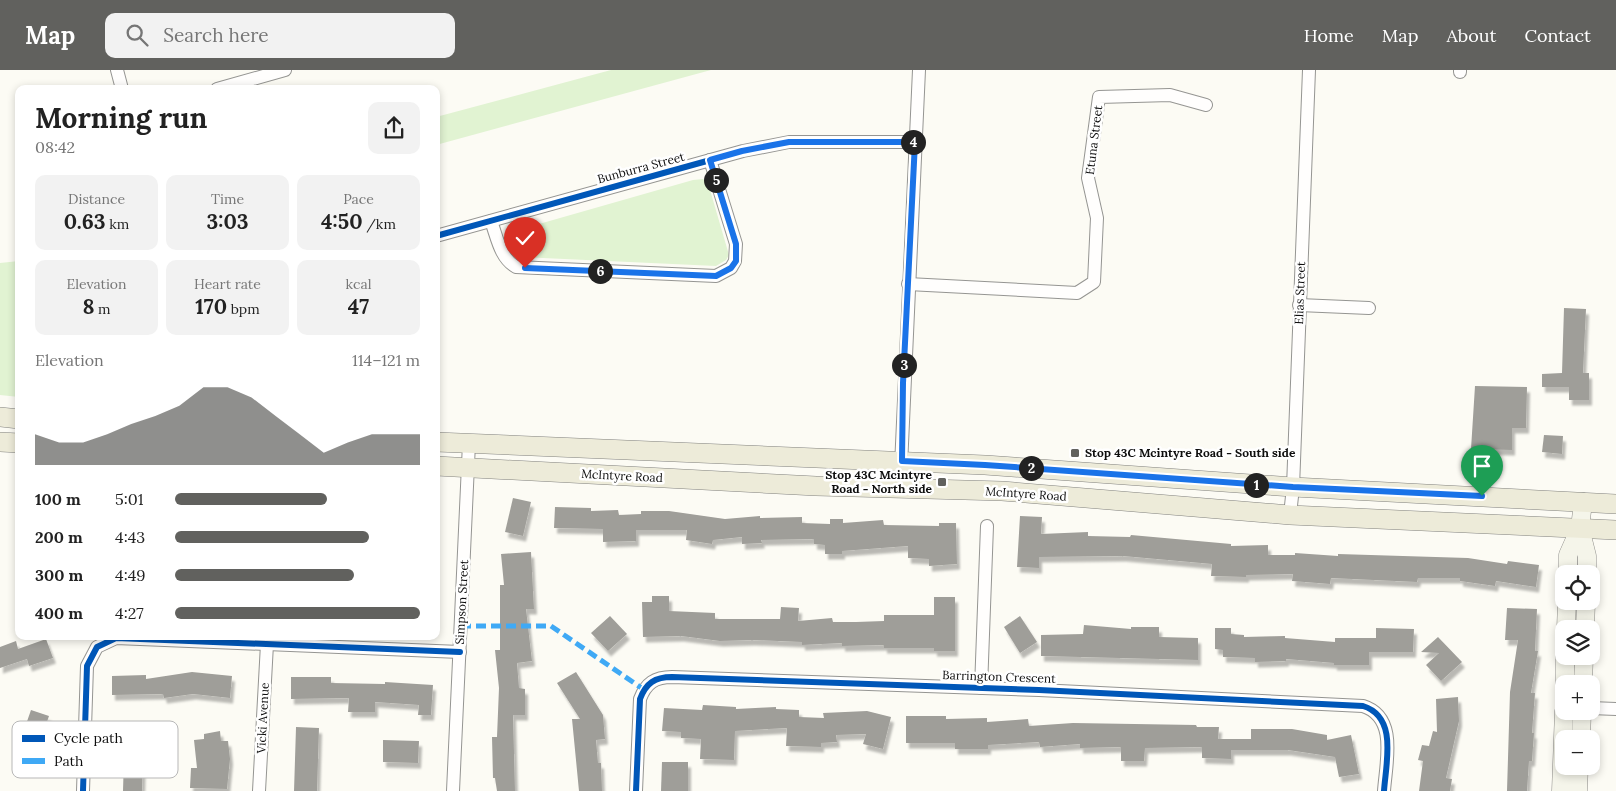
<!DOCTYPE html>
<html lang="en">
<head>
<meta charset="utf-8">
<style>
  :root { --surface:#fff; --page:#f2f2f2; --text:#222; --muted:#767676; --accent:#61615e }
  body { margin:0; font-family:Lora,serif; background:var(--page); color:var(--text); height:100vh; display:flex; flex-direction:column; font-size:19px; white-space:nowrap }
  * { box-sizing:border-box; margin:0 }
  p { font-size:16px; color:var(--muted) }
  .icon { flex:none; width:28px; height:28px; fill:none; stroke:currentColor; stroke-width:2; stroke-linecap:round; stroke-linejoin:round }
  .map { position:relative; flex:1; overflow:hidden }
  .details { position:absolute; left:15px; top:15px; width:425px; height:555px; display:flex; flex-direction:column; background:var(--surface); border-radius:10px; box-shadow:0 2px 8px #0003 }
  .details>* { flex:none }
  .tools { position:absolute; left:1555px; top:495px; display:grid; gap:10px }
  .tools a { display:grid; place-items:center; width:45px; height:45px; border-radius:10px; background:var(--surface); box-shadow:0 2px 8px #0003; font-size:25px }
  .pin { position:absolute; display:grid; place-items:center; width:42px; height:42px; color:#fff; margin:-51px -21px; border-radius:50% 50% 50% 0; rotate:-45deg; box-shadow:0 0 5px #0007 }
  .pin .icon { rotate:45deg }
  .km { position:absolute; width:25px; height:25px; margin:-12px; border-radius:50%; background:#222; color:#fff; font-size:14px; line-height:25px; text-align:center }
  .round { display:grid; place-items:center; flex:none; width:52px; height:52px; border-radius:10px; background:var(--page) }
  .summary { display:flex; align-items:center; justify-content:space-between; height:85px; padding:0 20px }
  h1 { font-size:28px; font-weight:800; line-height:38px }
  .stats { display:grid; grid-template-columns:repeat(3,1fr); gap:8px; height:85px; padding:5px 20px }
  .stats div { display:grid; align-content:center; border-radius:10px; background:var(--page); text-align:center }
  .stats b { font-size:21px; font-weight:800 }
  .stats small { font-size:14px; font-weight:400 }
  .stats p { font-size:14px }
  .chart { height:140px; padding:10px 20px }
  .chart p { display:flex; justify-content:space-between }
  .chart svg { width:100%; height:90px; margin-top:5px; fill:var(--accent); opacity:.7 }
  ul { padding:0 20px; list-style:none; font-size:16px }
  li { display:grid; grid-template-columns:80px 60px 1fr; align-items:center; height:38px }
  li i { height:12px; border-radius:6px; background:var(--accent) }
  header { display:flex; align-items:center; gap:30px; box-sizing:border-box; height:70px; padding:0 25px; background:var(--accent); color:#fff }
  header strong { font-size:24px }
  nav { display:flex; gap:28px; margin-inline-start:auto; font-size:18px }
  .search { width:350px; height:45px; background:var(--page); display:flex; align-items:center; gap:12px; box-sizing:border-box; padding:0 18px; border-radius:10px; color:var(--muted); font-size:19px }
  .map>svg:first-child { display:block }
  .green { fill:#e1f3d2 }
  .building { fill:#9f9e99; filter:url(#shadow) }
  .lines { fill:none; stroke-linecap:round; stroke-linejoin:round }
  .street-casing { stroke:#959592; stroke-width:14 }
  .secondary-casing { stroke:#8c8b88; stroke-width:19 }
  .primary-casing { stroke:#82827f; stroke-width:20 }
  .street { stroke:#fffefd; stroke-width:12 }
  .secondary { stroke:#f5f5ea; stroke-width:18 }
  .primary { stroke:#edebd9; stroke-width:19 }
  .quiet { stroke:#3fa9f5; stroke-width:5; stroke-dasharray:10 5; stroke-linecap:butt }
  .cycleway-casing { stroke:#fff; stroke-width:9 }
  .cycleway { stroke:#0057b8; stroke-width:6 }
  .route-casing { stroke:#fff; stroke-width:10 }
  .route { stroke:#1a73e8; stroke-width:6 }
  .poi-dot { fill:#61615e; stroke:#fff; stroke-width:2 }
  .labels { text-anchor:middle; stroke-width:5; stroke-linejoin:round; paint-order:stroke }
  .street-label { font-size:12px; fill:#0e0e0e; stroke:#fff }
  .poi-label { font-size:12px; font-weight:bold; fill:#0e0e0e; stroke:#fff; text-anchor:start }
  .key { fill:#fff; stroke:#b7b7b7; stroke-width:1 }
  .key-label { font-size:14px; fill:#0e0e0e }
</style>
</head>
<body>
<header>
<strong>Map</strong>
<div class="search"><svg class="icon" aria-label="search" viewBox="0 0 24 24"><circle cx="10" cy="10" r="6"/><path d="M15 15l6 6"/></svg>Search here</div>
<nav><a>Home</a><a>Map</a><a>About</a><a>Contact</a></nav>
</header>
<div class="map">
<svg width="1616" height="721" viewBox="0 0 1616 721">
  <defs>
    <filter id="shadow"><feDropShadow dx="3" dy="5.5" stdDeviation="1" flood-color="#0004"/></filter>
  </defs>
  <rect width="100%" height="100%" fill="#fcfbf4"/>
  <g class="green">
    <polygon points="611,0 711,0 436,75 436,47"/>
    <polygon points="703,109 708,113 729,185 726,190 716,196 521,187 512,181 509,170 518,160 693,110"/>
    <polygon points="19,191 19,327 0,325 0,193"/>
  </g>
  <g class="building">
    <polygon points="1564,238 1586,239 1583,303 1589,303 1589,330 1569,330 1569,317 1542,317 1542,304 1562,303"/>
    <polygon points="1475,316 1527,317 1526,358 1512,358 1512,380 1471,379"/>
    <polygon points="1544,365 1563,366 1562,384 1542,382"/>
    <polygon points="513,428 531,432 523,466 505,462"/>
    <polygon points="555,437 591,438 591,441 618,440 619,445 641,444 641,441 669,441 725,449 760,446 760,448 802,447 802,453 830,454 830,449 843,449 843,453 883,450 884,455 939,456 939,453 956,453 957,494 929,496 929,489 908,488 908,476 842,481 842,484 825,484 825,475 814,474 814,469 761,470 762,473 742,474 742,467 713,470 712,474 686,470 687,460 636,460 636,471 603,472 603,459 554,458"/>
    <polygon points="1020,446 1042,447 1041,464 1088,462 1088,466 1130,467 1131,465 1231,474 1231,476 1268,475 1268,485 1295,485 1295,483 1338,486 1338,484 1468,488 1507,494 1508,491 1539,495 1536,517 1496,511 1495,516 1460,511 1460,508 1418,508 1417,512 1331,508 1330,514 1292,511 1293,504 1246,505 1246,507 1211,506 1212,494 1123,486 1039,487 1039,498 1017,497"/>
    <polygon points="531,482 534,539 526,539 532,591 517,593 519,618 525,619 525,645 513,645 515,721 497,721 495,708 493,708 492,667 497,667 499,618 495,580 500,580 500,515 504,515 501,484"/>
    <polygon points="652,526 669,526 669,541 715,543 715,549 780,549 781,537 799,538 798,551 832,548 833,552 856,552 884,551 884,545 934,545 934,527 955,527 955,581 934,581 934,578 884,578 884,575 842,576 842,573 802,575 802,572 752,570 720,571 681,566 643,567 642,532 652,532"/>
    <polygon points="1507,538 1537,539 1535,581 1538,581 1531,623 1535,623 1532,663 1534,663 1532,691 1529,691 1527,721 1507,721 1510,622 1518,570 1505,570"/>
    <polygon points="610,546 627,564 608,581 591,563"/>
    <polygon points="1020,546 1037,572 1020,583 1004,557"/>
    <polygon points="1084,555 1131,559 1131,557 1159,557 1159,567 1198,568 1198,590 1041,586 1041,565 1083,564"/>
    <polygon points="1215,558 1231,558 1231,564 1244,565 1244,567 1285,566 1285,568 1335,572 1335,568 1376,568 1376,558 1414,559 1413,582 1369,582 1369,595 1334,595 1334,593 1286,589 1286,591 1255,592 1255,588 1223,587 1223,580 1215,579"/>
    <polygon points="1438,567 1462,592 1441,611 1426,595 1439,583 1421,582"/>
    <polygon points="46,569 53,588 29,596 27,589 0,598 0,577 16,571 18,579"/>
    <polygon points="192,602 232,606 230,628 193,624 164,628 163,624 112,625 112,606 146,605 146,609"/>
    <polygon points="576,602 603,645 605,669 596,670 598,693 601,693 602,721 579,721 572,649 580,649 557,613"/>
    <polygon points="291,607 331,607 331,613 385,614 385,612 433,615 431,645 418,645 419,635 375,632 375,642 348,642 349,628 291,629"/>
    <polygon points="1458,627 1459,651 1446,708 1452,709 1450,721 1419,721 1423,691 1418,690 1422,675 1429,676 1433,661 1437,662 1436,629"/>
    <polygon points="703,635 736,637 736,639 776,637 776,639 799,640 799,647 824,648 823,643 867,641 891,647 883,679 863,674 866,664 836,665 837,672 821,673 821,677 786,676 787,658 735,661 734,690 700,689 701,669 681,668 681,662 662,661 664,638 702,640"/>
    <polygon points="31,640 49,646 42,666 24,660"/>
    <polygon points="906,646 946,646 946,649 987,648 987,652 1028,649 1029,656 1073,653 1196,655 1197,657 1219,657 1218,669 1251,669 1251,659 1292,659 1327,665 1327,670 1351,665 1359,704 1339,707 1335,687 1288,680 1231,680 1231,689 1202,688 1202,677 1145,678 1144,691 1121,691 1121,677 1080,678 1080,674 1040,677 1039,672 988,675 988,679 955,679 955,673 906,673"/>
    <polygon points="148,654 150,685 143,685 142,721 123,721 124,687 118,687 116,666 130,665 130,655"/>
    <polygon points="296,657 319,658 317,721 294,721"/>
    <polygon points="220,661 221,671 228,671 230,689 227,719 190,718 191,698 197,698 194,670 204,669 204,664"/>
    <polygon points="383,670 419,671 418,693 383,692"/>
    <polygon points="662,692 688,692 688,721 661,721"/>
  </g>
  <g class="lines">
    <defs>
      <g id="street">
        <polyline points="117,0 122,19"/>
        <polyline points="1460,2 1460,0"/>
        <polyline points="217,19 285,0"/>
        <path d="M491 151C497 167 500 188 516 197L716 206 731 198 735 191 736 174 710 90"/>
        <polyline points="436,166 743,81 789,72 915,72"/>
        <polyline points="908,214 1077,223 1094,212 1097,148 1088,108 1099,27 1170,25 1206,35"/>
        <polyline points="1299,235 1369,238"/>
        <polyline points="900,418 919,0"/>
        <polyline points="1290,445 1293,417 1309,0"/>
        <polyline points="981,618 987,456"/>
        <polyline points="1591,638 1616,639"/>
        <polyline points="83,721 87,596 97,577 116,568 460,582"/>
        <polyline points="259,721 267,574"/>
        <polyline points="453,721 469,373"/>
        <path d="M636 721 640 629C646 613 655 607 672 607L1039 620 1363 636C1398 647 1386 692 1384 721"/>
      </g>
      <g id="secondary">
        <polyline points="1580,458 1587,486 1587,504"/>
        <polyline points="1568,504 1568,485 1580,458 1583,432"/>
        <polyline points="1566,559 1567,531"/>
        <polyline points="1585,559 1586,531"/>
        <polyline points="1565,614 1565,586"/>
        <polyline points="1583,614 1584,586"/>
        <polyline points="1581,669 1582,641"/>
        <polyline points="1561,721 1564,641"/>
        <polyline points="1578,721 1579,696"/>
      </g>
      <g id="primary">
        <polyline points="0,347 19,349"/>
        <polyline points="0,372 19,373"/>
        <polyline points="436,372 985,395 1293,417 1616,434"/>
        <polyline points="436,396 816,416 1002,421 1290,445 1616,460"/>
      </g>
    </defs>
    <use href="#street" class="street-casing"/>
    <use href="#secondary" class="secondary-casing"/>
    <use href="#primary" class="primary-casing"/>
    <use href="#street" class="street"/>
    <use href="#secondary" class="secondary"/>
    <use href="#primary" class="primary"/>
    <polyline class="quiet" points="461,556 551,556 643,619"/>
    <defs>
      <g id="cycleway">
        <polyline points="436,166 743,81 789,72 915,72"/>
        <polyline points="83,721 87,596 97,577 116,568 460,582"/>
        <path d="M636 721 640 629C646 613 655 607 672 607L1039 620 1363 636C1398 647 1386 692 1384 721"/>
      </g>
    </defs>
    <use href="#cycleway" class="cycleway-casing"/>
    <use href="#cycleway" class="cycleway"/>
  </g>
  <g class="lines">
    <defs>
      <polyline id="route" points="525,198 716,206 731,198 736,191 736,174 710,90 742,81 789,72 915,72 903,313 902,391 985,395 1293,417 1482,426"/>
    </defs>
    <use href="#route" class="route-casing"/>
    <use href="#route" class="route"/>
  </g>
  <g class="poi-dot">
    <rect x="1070" y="378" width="10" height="10" rx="2.5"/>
    <rect x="937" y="407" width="10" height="10" rx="2.5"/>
  </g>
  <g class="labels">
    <g class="street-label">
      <text transform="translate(1094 70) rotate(-83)" y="4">Etuna Street</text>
      <text transform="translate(641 98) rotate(-15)" y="4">Bunburra Street</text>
      <text transform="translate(1300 223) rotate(-88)" y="4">Elias Street</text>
      <text transform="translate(622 406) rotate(3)" y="4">McIntyre Road</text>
      <text transform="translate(1026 424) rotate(4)" y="4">McIntyre Road</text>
      <text transform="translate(462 532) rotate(-87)" y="4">Simpson Street</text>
      <text transform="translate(999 607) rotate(2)" y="4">Barrington Crescent</text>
      <text transform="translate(263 648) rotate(-87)" y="4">Vicki Avenue</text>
    </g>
    <g class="poi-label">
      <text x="1085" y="387">Stop 43C Mcintyre Road - South side</text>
      <text x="932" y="409" text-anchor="end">Stop 43C Mcintyre<tspan x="932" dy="14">Road - North side</tspan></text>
    </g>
  </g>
  <rect x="12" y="651" width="166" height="57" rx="8" class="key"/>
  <rect x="22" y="665" width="23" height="7" fill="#0057b8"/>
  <rect x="22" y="688" width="23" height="6" fill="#3fa9f5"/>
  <g class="key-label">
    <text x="54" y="673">Cycle path</text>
    <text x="54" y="696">Path</text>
  </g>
</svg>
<div class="tools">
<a><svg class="icon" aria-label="locate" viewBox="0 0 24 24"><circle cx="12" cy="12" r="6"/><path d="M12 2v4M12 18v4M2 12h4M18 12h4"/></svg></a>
<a><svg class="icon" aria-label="layers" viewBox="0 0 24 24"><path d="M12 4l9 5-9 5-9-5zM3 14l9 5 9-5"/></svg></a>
<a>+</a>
<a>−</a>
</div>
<div class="pin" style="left:1482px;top:426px;background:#1e9e55"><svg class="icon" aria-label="arrive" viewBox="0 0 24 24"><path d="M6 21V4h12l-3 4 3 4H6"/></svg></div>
<div class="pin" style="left:525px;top:198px;background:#d93025"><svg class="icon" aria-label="check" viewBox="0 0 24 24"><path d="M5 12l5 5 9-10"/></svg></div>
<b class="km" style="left:1256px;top:415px">1</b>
<b class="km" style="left:1031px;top:398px">2</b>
<b class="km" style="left:904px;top:295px">3</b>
<b class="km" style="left:913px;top:72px">4</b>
<b class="km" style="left:716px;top:110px">5</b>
<b class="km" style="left:600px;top:201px">6</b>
<section class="details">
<div class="summary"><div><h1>Morning run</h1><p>08:42</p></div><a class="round"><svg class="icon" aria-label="share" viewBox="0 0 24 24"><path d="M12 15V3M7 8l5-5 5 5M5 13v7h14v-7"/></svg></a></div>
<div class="stats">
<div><p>Distance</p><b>0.63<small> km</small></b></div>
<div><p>Time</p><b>3:03</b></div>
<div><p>Pace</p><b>4:50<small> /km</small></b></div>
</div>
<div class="stats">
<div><p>Elevation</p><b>8<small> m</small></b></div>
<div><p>Heart rate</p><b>170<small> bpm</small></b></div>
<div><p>kcal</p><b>47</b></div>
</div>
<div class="chart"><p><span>Elevation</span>114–121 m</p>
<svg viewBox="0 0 160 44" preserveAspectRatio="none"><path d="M0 44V29L10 33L20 33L30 29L40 24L50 20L60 15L70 6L80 6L90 11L100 20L110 29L120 38L130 33L140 29L150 29L160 29V44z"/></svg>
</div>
<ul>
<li><b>100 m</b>5:01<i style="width:62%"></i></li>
<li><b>200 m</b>4:43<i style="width:79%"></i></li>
<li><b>300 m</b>4:49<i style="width:73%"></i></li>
<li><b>400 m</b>4:27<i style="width:100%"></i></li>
</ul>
</section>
</div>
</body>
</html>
